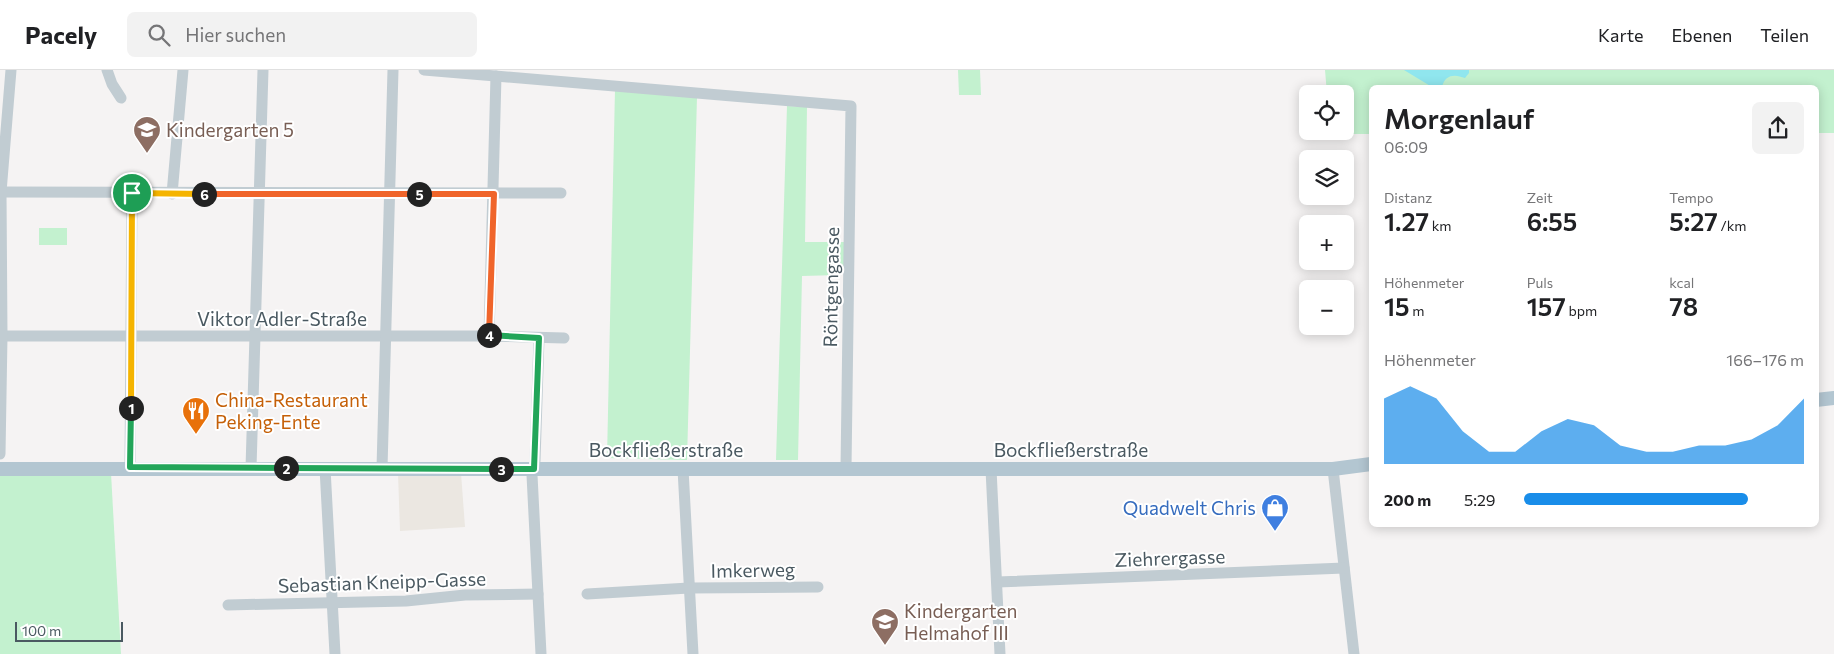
<!DOCTYPE html>
<html lang="de">
<head>
<meta charset="utf-8">
<style>
  :root { --surface:#fff; --page:#f2f2f2; --text:#202124; --muted:#757577; --line:#e0e0e0; --accent:#198de9 }
  body { margin:0; font-family:Commissioner,sans-serif; background:var(--page); color:var(--text); height:100vh; display:flex; flex-direction:column; font-size:19px; white-space:nowrap }
  * { box-sizing:border-box; margin:0 }
  p { font-size:16px; color:var(--muted) }
  .icon { flex:none; width:28px; height:28px; fill:none; stroke:currentColor; stroke-width:2; stroke-linecap:round; stroke-linejoin:round }
  .map { position:relative; flex:1; overflow:hidden }
  .details { position:absolute; left:1369px; top:15px; width:450px; height:442px; display:flex; flex-direction:column; background:var(--surface); border-radius:8px; box-shadow:0 2px 12px #0003 }
  .details>* { flex:none }
  .tools { position:absolute; left:1299px; top:15px; display:grid; gap:10px }
  .tools a { display:grid; place-items:center; width:55px; height:55px; border-radius:8px; background:var(--surface); box-shadow:0 2px 12px #0003; font-size:25px }
  .scale { position:absolute; left:15px; bottom:12px; width:108px; box-sizing:border-box; padding-left:5px; border:2px solid #4a5961; border-top:0; font-size:14px; line-height:18px; white-space:nowrap; color:#4a5961; -webkit-text-stroke:4px #fff; paint-order:stroke }
  .pin { position:absolute; display:grid; place-items:center; width:42px; height:42px; color:#fff; margin:-21px; border:2px solid #fff; border-radius:50%; box-shadow:0 1px 5px #0007 }
  .km { position:absolute; width:25px; height:25px; margin:-12px; border-radius:50%; background:#222; color:#fff; font-size:14px; line-height:25px; text-align:center }
  .round { display:grid; place-items:center; flex:none; width:52px; height:52px; border-radius:8px; background:var(--page) }
  .overview { display:flex; align-items:center; justify-content:space-between; height:85px; padding:0 15px }
  h1 { font-size:28px; font-weight:600; line-height:38px }
  .figures { display:grid; grid-template-columns:repeat(3,1fr); gap:8px; height:85px; padding:5px 15px }
  .figures div { display:grid; align-content:center }
  .figures b { font-size:25px; font-weight:600 }
  .figures small { font-size:14px; font-weight:400 }
  .figures p { font-size:14px }
  .chart { height:140px; padding:10px 15px }
  .chart p { display:flex; justify-content:space-between }
  .chart svg { width:100%; height:90px; margin-top:5px; fill:var(--accent); opacity:.7 }
  ul { padding:0 15px; list-style:none; font-size:16px }
  li { display:grid; grid-template-columns:80px 60px 1fr; align-items:center; height:38px }
  li i { height:12px; border-radius:6px; background:var(--accent) }
  header { display:flex; align-items:center; gap:30px; box-sizing:border-box; height:70px; padding:0 25px; background:var(--surface); border-bottom:1px solid var(--line) }
  header strong { font-size:24px }
  nav { display:flex; gap:28px; margin-inline-start:auto; font-size:18px }
  .search { width:350px; height:45px; background:var(--page); display:flex; align-items:center; gap:12px; box-sizing:border-box; padding:0 18px; border-radius:8px; color:var(--muted); font-size:19px }
  .map>svg:first-child { display:block }
  .commercial { fill:#ebe7e1 }
  .green { fill:#c3f1cf }
  .water { fill:#90e6ee }
  .lines { fill:none; stroke-linecap:round; stroke-linejoin:round }
  .minor { stroke:#c1ccd2; stroke-width:11 }
  .major { stroke:#b3c6d1; stroke-width:14 }
  .split-1-casing { stroke:#fff; stroke-width:10 }
  .split-2-casing { stroke:#fff; stroke-width:10 }
  .split-3-casing { stroke:#fff; stroke-width:10 }
  .split-4-casing { stroke:#fff; stroke-width:10 }
  .split-5-casing { stroke:#fff; stroke-width:10 }
  .split-6-casing { stroke:#fff; stroke-width:10 }
  .split-7-casing { stroke:#fff; stroke-width:10 }
  .split-1 { stroke:#f5b400; stroke-width:6 }
  .split-2 { stroke:#22a559; stroke-width:6 }
  .split-3 { stroke:#22a559; stroke-width:6 }
  .split-4 { stroke:#22a559; stroke-width:6 }
  .split-5 { stroke:#f0652b; stroke-width:6 }
  .split-6 { stroke:#f0652b; stroke-width:6 }
  .split-7 { stroke:#f5b400; stroke-width:6 }
  .labels { text-anchor:middle; stroke-width:4; stroke-linejoin:round; paint-order:stroke }
  .education-label { font-size:19px; fill:#785e54; stroke:#fff; text-anchor:start }
  .street-label { font-size:19px; fill:#4a5961; stroke:#fff }
  .food-label { font-size:19px; fill:#c56008; stroke:#fff; text-anchor:start }
  .shop-label { font-size:19px; fill:#366cbe; stroke:#fff; text-anchor:end }
</style>
</head>
<body>
<header>
<strong>Pacely</strong>
<div class="search"><svg class="icon" aria-label="search" viewBox="0 0 24 24"><circle cx="10" cy="10" r="6"/><path d="M15 15l6 6"/></svg>Hier suchen</div>
<nav><a>Karte</a><a>Ebenen</a><a>Teilen</a></nav>
</header>
<div class="map">
<svg width="1834" height="584" viewBox="0 0 1834 584">
  <rect width="100%" height="100%" fill="#f5f3f3"/>
  <polygon class="commercial" points="398,403 461,403 465,457 400,461"/>
  <g class="green">
    <polygon points="958,0 980,0 981,25 959,25"/>
    <polygon points="1325,0 1834,0 1834,63 1816,63 1816,18 1371,18 1371,64 1331,64 1330,61 1345,61 1345,24 1327,24"/>
    <polygon points="615,19 697,27 687,390 607,388"/>
    <polygon points="787,36 807,37 805,172 845,172 845,201 839,205 802,206 798,390 776,390"/>
    <rect x="39" y="158" width="28" height="17"/>
    <polygon points="0,403 111,403 121,584 0,584"/>
  </g>
  <path class="water" d="M1404 0H1469V3L1465 8C1455 4 1445 4 1442 17H1432Z"/>
  <g class="lines">
    <g class="minor">
      <polyline points="107,0 112,14 121,28"/>
      <polyline points="424,0 851,36 846,398"/>
      <polyline points="0,122 561,123"/>
      <polyline points="172,124 183,0"/>
      <polyline points="0,266 489,266 564,268"/>
      <polyline points="489,266 496,6"/>
      <polyline points="539,268 535,391 532,405 541,584"/>
      <polyline points="0,384 2,266 1,122 11,0"/>
      <polyline points="130,397 132,123"/>
      <polyline points="251,398 263,0"/>
      <polyline points="325,398 335,584"/>
      <polyline points="382,398 393,0"/>
      <polyline points="683,399 693,584"/>
      <polyline points="991,399 1000,584"/>
      <polyline points="1333,399 1354,584"/>
      <polyline points="997,512 1344,498"/>
      <polyline points="587,524 689,518 818,517"/>
      <polyline points="228,535 406,531 465,525 538,524"/>
    </g>
    <g class="major">
      <polyline points="1816,330 1834,328"/>
      <polyline points="0,399 1333,399 1371,394"/>
    </g>
  </g>
  <g class="lines">
    <defs>
      <polyline id="split-1" points="131,338 132,123"/>
      <polyline id="split-2" points="131,338 130,397 286,398"/>
      <polyline id="split-3" points="286,398 501,399"/>
      <polyline id="split-4" points="489,265 539,268 534,399 501,399"/>
      <polyline id="split-5" points="419,124 494,124 489,265"/>
      <polyline id="split-6" points="204,124 419,124"/>
      <polyline id="split-7" points="132,123 204,124"/>
    </defs>
    <use href="#split-1" class="split-1-casing"/>
    <use href="#split-2" class="split-2-casing"/>
    <use href="#split-3" class="split-3-casing"/>
    <use href="#split-4" class="split-4-casing"/>
    <use href="#split-5" class="split-5-casing"/>
    <use href="#split-6" class="split-6-casing"/>
    <use href="#split-7" class="split-7-casing"/>
    <use href="#split-1" class="split-1"/>
    <use href="#split-2" class="split-2"/>
    <use href="#split-3" class="split-3"/>
    <use href="#split-4" class="split-4"/>
    <use href="#split-5" class="split-5"/>
    <use href="#split-6" class="split-6"/>
    <use href="#split-7" class="split-7"/>
  </g>
  <defs>
    <symbol id="school-pin" viewBox="-11 -11 22 30"><path d="M0 17L-7.5 6A9.5 9.5 0 1 1 7.5 6Z" fill="#8d6e63" stroke="#fff"/><path d="M0-5L7-2L0 1L-7-2ZM-4 1L0 2.5L4 1V4Q0 6-4 4Z" fill="#fff"/></symbol>
    <symbol id="restaurant-pin" viewBox="-11 -11 22 30"><path d="M0 17L-7.5 6A9.5 9.5 0 1 1 7.5 6Z" fill="#e8710a" stroke="#fff"/><path d="M-5-6h1v4h1v-4h1v4h1v-4h1v5L-1.5 .5V6h-2V.5L-5-1ZM5-6V6H3V1.5H1.5Q1.5-4 5-6Z" fill="#fff"/></symbol>
    <symbol id="shop-pin" viewBox="-11 -11 22 30"><path d="M0 17L-7.5 6A9.5 9.5 0 1 1 7.5 6Z" fill="#3f7fe0" stroke="#fff"/><path d="M-5-2.5h2.3a2.7 3.5 0 0 1 5.4 0H5L5.5 6h-11ZM-1.5-2.5h3a1.5 2.3 0 0 0-3 0Z" fill="#fff"/></symbol>
  </defs>
  <g fill-rule="evenodd">
    <use href="#school-pin" x="131" y="44" width="32" height="43"/>
    <use href="#restaurant-pin" x="180" y="325" width="32" height="43"/>
    <use href="#shop-pin" x="1259" y="422" width="32" height="43"/>
    <use href="#school-pin" x="869" y="536" width="32" height="43"/>
  </g>
  <g class="labels">
    <g class="education-label">
      <text x="166" y="67">Kindergarten 5</text>
      <text x="904" y="548">Kindergarten<tspan x="904" dy="22">Helmahof III</tspan></text>
    </g>
    <g class="street-label">
      <text transform="translate(831 217) rotate(-89)" y="7">Röntgengasse</text>
      <text x="282" y="256">Viktor Adler-Straße</text>
      <text x="666" y="387">Bockfließerstraße</text>
      <text x="1071" y="387">Bockfließerstraße</text>
      <text transform="translate(1170 488) rotate(-2)" y="7">Ziehrergasse</text>
      <text transform="translate(753 500) rotate(-1)" y="7">Imkerweg</text>
      <text transform="translate(382 512) rotate(-2)" y="7">Sebastian Kneipp-Gasse</text>
    </g>
    <g class="food-label">
      <text x="215" y="337">China-Restaurant<tspan x="215" dy="22">Peking-Ente</tspan></text>
    </g>
    <g class="shop-label">
      <text x="1256" y="445">Quadwelt Chris</text>
    </g>
  </g>
</svg>
<div class="tools">
<a><svg class="icon" aria-label="locate" viewBox="0 0 24 24"><circle cx="12" cy="12" r="6"/><path d="M12 2v4M12 18v4M2 12h4M18 12h4"/></svg></a>
<a><svg class="icon" aria-label="layers" viewBox="0 0 24 24"><path d="M12 4l9 5-9 5-9-5zM3 14l9 5 9-5"/></svg></a>
<a>+</a>
<a>−</a>
</div>
<div class="scale">100 m</div>
<div class="pin" style="left:132px;top:123px;background:#1e9e55"><svg class="icon" aria-label="arrive" viewBox="0 0 24 24"><path d="M6 21V4h12l-3 4 3 4H6"/></svg></div>
<b class="km" style="left:131px;top:338px">1</b>
<b class="km" style="left:286px;top:398px">2</b>
<b class="km" style="left:501px;top:399px">3</b>
<b class="km" style="left:489px;top:265px">4</b>
<b class="km" style="left:419px;top:124px">5</b>
<b class="km" style="left:204px;top:124px">6</b>
<section class="details">
<div class="overview"><div><h1>Morgenlauf</h1><p>06:09</p></div><a class="round"><svg class="icon" aria-label="share" viewBox="0 0 24 24"><path d="M12 15V3M7 8l5-5 5 5M5 13v7h14v-7"/></svg></a></div>
<div class="figures">
<div><p>Distanz</p><b>1.27<small> km</small></b></div>
<div><p>Zeit</p><b>6:55</b></div>
<div><p>Tempo</p><b>5:27<small> /km</small></b></div>
</div>
<div class="figures">
<div><p>Höhenmeter</p><b>15<small> m</small></b></div>
<div><p>Puls</p><b>157<small> bpm</small></b></div>
<div><p>kcal</p><b>78</b></div>
</div>
<div class="chart"><p><span>Höhenmeter</span>166–176 m</p>
<svg viewBox="0 0 160 44" preserveAspectRatio="none"><path d="M0 44V12L10 6L20 12L30 28L40 38L50 38L60 28L70 22L80 25L90 35L100 38L110 38L120 35L130 35L140 32L150 25L160 12V44z"/></svg>
</div>
<ul>
<li><b>200 m</b>5:29<i style="width:80%"></i></li>
</ul>
</section>
</div>
</body>
</html>
